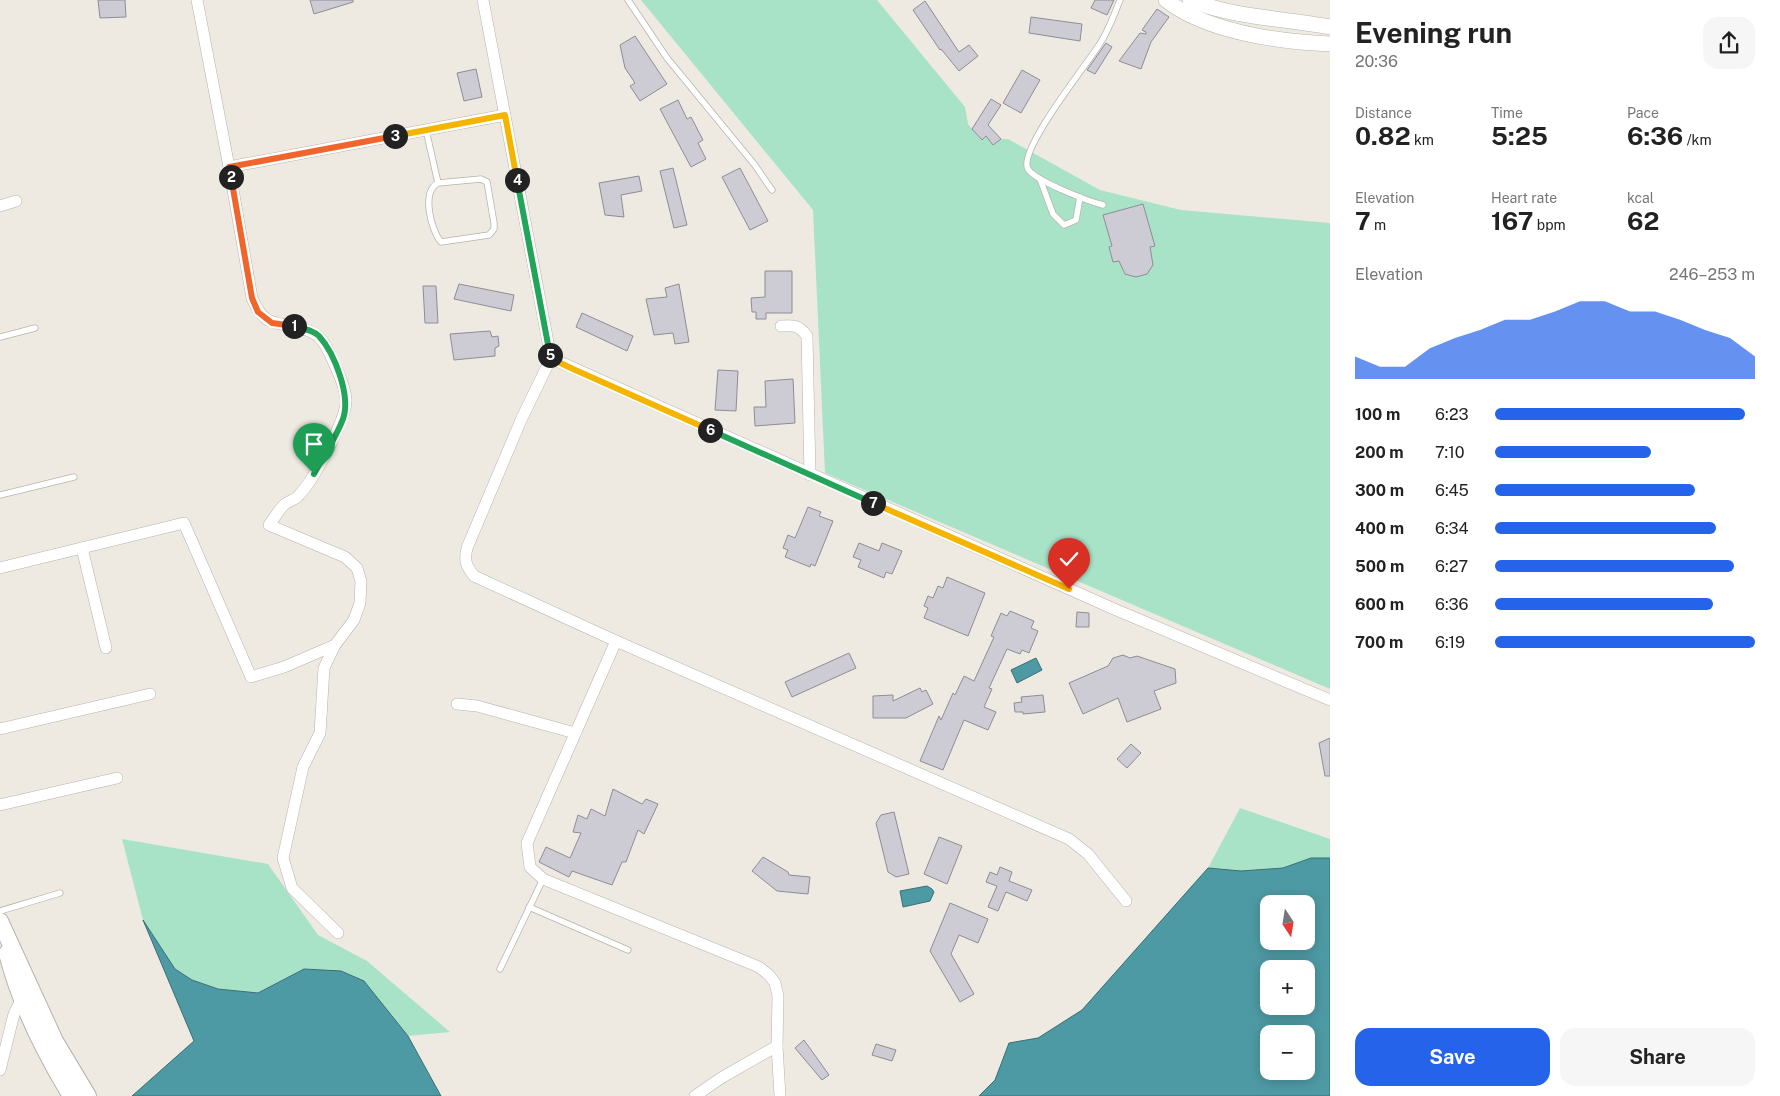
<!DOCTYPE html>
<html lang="en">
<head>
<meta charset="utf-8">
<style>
  :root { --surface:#fff; --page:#f6f6f6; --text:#222; --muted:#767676; --accent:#2563eb }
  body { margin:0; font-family:"Public Sans",sans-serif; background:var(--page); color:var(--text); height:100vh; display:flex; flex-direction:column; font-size:19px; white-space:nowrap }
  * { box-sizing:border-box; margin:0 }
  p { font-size:16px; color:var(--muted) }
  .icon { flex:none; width:28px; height:28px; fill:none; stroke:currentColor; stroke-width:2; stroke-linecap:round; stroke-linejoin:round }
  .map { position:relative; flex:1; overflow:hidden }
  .panel { display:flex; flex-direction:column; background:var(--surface); width:450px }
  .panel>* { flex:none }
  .needle { width:32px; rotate:168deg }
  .fabs { position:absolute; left:1260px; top:895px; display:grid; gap:10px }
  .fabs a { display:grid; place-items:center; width:55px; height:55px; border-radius:10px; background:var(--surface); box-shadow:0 2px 12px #0003; font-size:25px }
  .pin { position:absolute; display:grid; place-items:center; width:42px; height:42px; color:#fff; margin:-51px -21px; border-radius:50% 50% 50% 0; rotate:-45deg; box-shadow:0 0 5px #0007 }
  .pin .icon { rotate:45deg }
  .km { position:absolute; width:25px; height:25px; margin:-12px; border-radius:50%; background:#222; color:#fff; font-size:14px; line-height:25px; text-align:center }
  .round { display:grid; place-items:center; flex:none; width:52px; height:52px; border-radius:15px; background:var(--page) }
  .headline { display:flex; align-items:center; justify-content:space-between; height:85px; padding:0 25px }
  h1 { font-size:28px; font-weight:700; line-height:38px }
  .figures { display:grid; grid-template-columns:repeat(3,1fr); gap:8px; height:85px; padding:5px 25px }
  .figures div { display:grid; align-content:center }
  .figures b { font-size:25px; font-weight:700 }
  .figures small { font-size:14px; font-weight:400 }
  .figures p { font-size:14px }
  .chart { height:140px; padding:10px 25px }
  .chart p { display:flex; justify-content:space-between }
  .chart svg { width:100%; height:90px; margin-top:5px; fill:var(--accent); opacity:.7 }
  .action { display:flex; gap:10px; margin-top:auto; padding:10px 25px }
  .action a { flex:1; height:58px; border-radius:15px; background:var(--accent); color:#fff; font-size:20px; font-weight:700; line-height:58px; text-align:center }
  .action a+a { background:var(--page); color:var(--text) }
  ul { padding:0 25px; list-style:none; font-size:16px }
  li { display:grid; grid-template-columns:80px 60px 1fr; align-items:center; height:38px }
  li i { height:12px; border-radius:6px; background:var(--accent) }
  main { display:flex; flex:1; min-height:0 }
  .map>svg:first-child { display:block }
  .green { fill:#a8e3c8; fill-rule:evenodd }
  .water { fill:#4e9aa4; stroke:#3a6f76; fill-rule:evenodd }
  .building { fill:#cdcbd3; stroke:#8f8d94 }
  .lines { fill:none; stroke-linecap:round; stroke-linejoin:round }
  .lane-casing { stroke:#b7b3ab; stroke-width:7 }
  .street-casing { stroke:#b7b3ab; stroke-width:12 }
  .secondary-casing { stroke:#b7b3ab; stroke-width:16 }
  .primary-casing { stroke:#b7b3ab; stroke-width:18 }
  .lane { stroke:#fff; stroke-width:5.5 }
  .street { stroke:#fff; stroke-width:11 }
  .secondary { stroke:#fff; stroke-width:15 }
  .primary { stroke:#fff; stroke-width:16 }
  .split-1-casing { stroke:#fff; stroke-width:10 }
  .split-2-casing { stroke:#fff; stroke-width:10 }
  .split-3-casing { stroke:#fff; stroke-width:10 }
  .split-4-casing { stroke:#fff; stroke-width:10 }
  .split-5-casing { stroke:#fff; stroke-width:10 }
  .split-6-casing { stroke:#fff; stroke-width:10 }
  .split-7-casing { stroke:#fff; stroke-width:10 }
  .split-8-casing { stroke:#fff; stroke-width:10 }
  .split-1 { stroke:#22a559; stroke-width:6 }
  .split-2 { stroke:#f0652b; stroke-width:6 }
  .split-3 { stroke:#f0652b; stroke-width:6 }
  .split-4 { stroke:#f5b400; stroke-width:6 }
  .split-5 { stroke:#22a559; stroke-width:6 }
  .split-6 { stroke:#f5b400; stroke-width:6 }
  .split-7 { stroke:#22a559; stroke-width:6 }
  .split-8 { stroke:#f5b400; stroke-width:6 }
</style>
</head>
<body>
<main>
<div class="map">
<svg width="1330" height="1096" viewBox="0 0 1330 1096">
  <rect width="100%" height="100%" fill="#eeeae2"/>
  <g class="green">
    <polygon points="641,0 877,0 965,107 968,124 981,140 986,136 993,145 1001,139 1008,139 1100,190 1181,210 1330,223 1330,689 825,473 813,210"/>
    <path d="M1240 808 1330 839V1005L1306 969H1269L979 1096 995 1080 1009 1043 1038 1038 1082 1010 1208 868ZM1269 904H1306V941H1269Z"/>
    <polygon points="122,839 268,864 318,935 367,961 450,1032 408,1036 364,981 304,969 258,993 218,989 192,980 175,969 143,920"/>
  </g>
  <g class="water">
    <polygon points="1036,658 1042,670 1017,683 1011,670"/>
    <path d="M1311 858H1330V1096H979L995 1080 1009 1043 1038 1038 1082 1010 1208 868 1241 871 1283 868ZM1269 904H1306V941H1269ZM1269 969H1306V1006H1269ZM1269 1034H1306V1071H1269Z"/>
    <polygon points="927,886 932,889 934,892 930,901 903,907 900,891"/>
    <polygon points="143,920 175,969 192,980 218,989 258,993 304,969 341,971 364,981 408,1036 441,1096 132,1096 194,1041"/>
  </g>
  <g class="building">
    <polygon points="98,0 125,0 126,17 100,18"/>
    <polygon points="310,0 353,0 353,2 314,14"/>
    <polygon points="1095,0 1114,0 1107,15 1091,8"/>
    <polygon points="925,1 959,52 969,45 978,56 959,71 941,49 940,50 913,10"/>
    <polygon points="1157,9 1169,17 1151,42 1141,69 1119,61 1140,33 1146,34 1146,32 1142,30"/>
    <polygon points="1031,17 1082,24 1080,41 1029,33"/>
    <polygon points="635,36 667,84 640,101 630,86 635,83 625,68 620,45"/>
    <polygon points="1106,43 1112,47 1095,74 1087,70"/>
    <polygon points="476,69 482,97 464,101 457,73"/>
    <polygon points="1022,70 1040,80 1021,113 1003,103"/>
    <polygon points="991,99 1001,105 988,125 1001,139 993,145 986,136 982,140 972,129"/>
    <polygon points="678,100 687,119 691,117 703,140 698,143 706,159 691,167 660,109"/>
    <polygon points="673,168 687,225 674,228 660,171"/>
    <polygon points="740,168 768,221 750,230 722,177"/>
    <polygon points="639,176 642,191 621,195 624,217 605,215 599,183"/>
    <polygon points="1143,204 1155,246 1150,247 1153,265 1147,274 1136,277 1125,274 1119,261 1113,262 1109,247 1112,246 1103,215"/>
    <polygon points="765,271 792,271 792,313 766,313 766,319 756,319 756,312 752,312 751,298 765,297"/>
    <polygon points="459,284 514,295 511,311 454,299"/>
    <polygon points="679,284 689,342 675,344 673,333 654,335 646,299 667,297 665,288"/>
    <polygon points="423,286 436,286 438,323 425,323"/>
    <polygon points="582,313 633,336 627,351 576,327"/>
    <polygon points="490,331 492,337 498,336 499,346 495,348 495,356 454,360 450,334"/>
    <polygon points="718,370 738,371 736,411 715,410"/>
    <polygon points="793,379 795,423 755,426 754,407 766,407 765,381"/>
    <polygon points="808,507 821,512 819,516 833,521 815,566 811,564 810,567 785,557 788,550 783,548 788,535 795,538"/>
    <polygon points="859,543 879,551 882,543 902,551 892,574 886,572 884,578 858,567 861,560 853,557"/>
    <polygon points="947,577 985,593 968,636 924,618 928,608 924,606 928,596 933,598 938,586 943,588"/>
    <polygon points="1010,611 1034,621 1031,628 1038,631 1029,653 1022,650 1020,654 1007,649 989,688 992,689 984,707 996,712 988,730 964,720 943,770 920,761 939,716 941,720 953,693 955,695 964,676 974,681 994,637 991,636 1001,613 1007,616"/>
    <polygon points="1077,612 1089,613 1089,627 1076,627"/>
    <polygon points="849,653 856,668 792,697 785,682"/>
    <polygon points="1123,655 1130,658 1137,656 1175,669 1176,683 1154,691 1161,709 1127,722 1118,698 1083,714 1069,683 1108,666 1113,658"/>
    <polygon points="920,688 922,692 926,690 933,704 906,718 873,718 873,696 893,695 893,701"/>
    <polygon points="1043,695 1045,712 1023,714 1023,712 1015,712 1014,703 1022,702 1021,697"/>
    <polygon points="1330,738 1330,776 1325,776 1319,743"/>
    <polygon points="1131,744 1141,753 1127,768 1117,759"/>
    <polygon points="613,789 642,804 646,799 658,804 644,834 638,830 626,862 622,862 612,885 572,871 569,877 539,862 546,847 570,858 581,833 573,832 578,815 587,819 591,809 605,816"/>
    <polygon points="894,812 909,874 896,877 888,872 876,823 881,815"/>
    <polygon points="939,837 962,846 947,884 924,874"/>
    <polygon points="763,857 788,872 789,875 810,877 808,894 777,891 752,871"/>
    <polygon points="1000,867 1012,872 1009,881 1032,890 1027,901 1006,892 998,911 988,907 997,886 986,882 990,872 997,875"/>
    <polygon points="950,903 988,919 978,943 959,935 951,954 974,994 960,1002 930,951"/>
    <polygon points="804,1040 829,1075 822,1080 795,1048"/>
    <polygon points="876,1044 896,1050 892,1061 872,1055"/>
  </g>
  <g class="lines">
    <defs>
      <g id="lane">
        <polyline points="628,0 667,58 754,164 772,190"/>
        <path d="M426 130 438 183C421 192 431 230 441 242L489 235 494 229V223L487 182 481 179 438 183"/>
        <polyline points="1040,179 1053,214 1064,225 1076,220 1080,197"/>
        <path d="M1103 205C1088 201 1035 181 1028 169 1017 151 1088 63 1099 45 1108 32 1114 15 1120 0"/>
        <polyline points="0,337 35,328"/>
        <polyline points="0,495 74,477"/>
        <polyline points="529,907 628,950"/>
        <polyline points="0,911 60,893"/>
        <polyline points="500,969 543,879"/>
      </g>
      <g id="street">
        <path d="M197 0 229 167 252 298C266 332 280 319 309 331 323 336 328 350 334 363 339 374 345 386 346 399 348 417 312 483 298 496 295 500 289 501 285 504 279 509 274 519 269 525L345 557 357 568 361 581 360 603 354 620 335 645 324 668 320 733 303 767 283 858 292 888 338 933"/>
        <polyline points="483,0 551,358"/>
        <polyline points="229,167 505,115"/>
        <polyline points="0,206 16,201"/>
        <path d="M781 326C793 325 799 325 807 336L810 475"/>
        <polyline points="82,548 106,648"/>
        <polyline points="0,568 184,523 251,677 284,667 335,645"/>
        <polyline points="616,641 527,843 530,867 543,879 759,967 769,975 775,983 778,996 777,1046 780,1096"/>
        <polyline points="457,704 477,706 575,733"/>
        <polyline points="0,729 150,694"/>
        <polyline points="0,805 117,778"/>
        <path d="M1126 901 1088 854 1069 839 616 641 474 576C466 566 464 560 467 548L521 420 551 358 1114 609 1330 700"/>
        <polyline points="0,1070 14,1014 22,998"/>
        <polyline points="695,1096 721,1078 777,1046"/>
      </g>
      <g id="secondary">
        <path d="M1166 0C1206 32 1280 42 1330 44"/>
        <path d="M1190 0C1236 18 1282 18 1330 27"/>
      </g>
      <g id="primary">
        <polyline points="0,921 55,1041 88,1096"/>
        <path d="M7 953C20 1004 44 1052 71 1096"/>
      </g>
    </defs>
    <use href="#lane" class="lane-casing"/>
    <use href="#street" class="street-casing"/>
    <use href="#secondary" class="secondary-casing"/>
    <use href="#primary" class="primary-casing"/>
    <use href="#lane" class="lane"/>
    <use href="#street" class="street"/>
    <use href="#secondary" class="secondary"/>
    <use href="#primary" class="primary"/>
  </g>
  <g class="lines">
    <defs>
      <path id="split-1" d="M294 326C302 328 313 330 319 336 335 354 351 396 343 419 336 438 323 456 314 474"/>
      <polyline id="split-2" points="231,177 252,298 258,312 272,323 294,326"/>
      <polyline id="split-3" points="231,177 229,167 395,136"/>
      <polyline id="split-4" points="395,136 505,115 517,180"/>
      <polyline id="split-5" points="517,180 550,355"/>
      <polyline id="split-6" points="550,355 550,358 573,369 710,430"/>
      <polyline id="split-7" points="710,430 873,503"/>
      <polyline id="split-8" points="873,503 1069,589"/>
    </defs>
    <use href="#split-1" class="split-1-casing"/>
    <use href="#split-2" class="split-2-casing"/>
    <use href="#split-3" class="split-3-casing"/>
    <use href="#split-4" class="split-4-casing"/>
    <use href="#split-5" class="split-5-casing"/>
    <use href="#split-6" class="split-6-casing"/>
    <use href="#split-7" class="split-7-casing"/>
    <use href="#split-8" class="split-8-casing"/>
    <use href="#split-1" class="split-1"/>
    <use href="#split-2" class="split-2"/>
    <use href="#split-3" class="split-3"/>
    <use href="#split-4" class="split-4"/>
    <use href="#split-5" class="split-5"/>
    <use href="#split-6" class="split-6"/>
    <use href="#split-7" class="split-7"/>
    <use href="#split-8" class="split-8"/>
  </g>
</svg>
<div class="fabs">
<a><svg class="needle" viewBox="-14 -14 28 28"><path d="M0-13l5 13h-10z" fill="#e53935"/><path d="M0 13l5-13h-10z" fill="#767676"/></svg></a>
<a>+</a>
<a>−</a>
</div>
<div class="pin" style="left:314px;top:474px;background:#1e9e55"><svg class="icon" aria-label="arrive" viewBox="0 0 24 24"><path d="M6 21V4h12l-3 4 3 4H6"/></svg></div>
<div class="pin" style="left:1069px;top:589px;background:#d93025"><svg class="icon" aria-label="check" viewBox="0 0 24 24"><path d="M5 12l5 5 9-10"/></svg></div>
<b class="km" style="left:294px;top:326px">1</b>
<b class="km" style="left:231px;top:177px">2</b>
<b class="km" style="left:395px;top:136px">3</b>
<b class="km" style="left:517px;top:180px">4</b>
<b class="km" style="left:550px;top:355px">5</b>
<b class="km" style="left:710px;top:430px">6</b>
<b class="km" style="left:873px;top:503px">7</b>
</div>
<section class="panel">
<div class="headline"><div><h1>Evening run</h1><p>20:36</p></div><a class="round"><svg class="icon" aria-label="share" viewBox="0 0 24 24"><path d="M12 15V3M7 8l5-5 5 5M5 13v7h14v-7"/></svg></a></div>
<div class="figures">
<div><p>Distance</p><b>0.82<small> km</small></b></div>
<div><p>Time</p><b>5:25</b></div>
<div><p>Pace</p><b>6:36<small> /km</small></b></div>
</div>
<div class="figures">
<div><p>Elevation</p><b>7<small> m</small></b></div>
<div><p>Heart rate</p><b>167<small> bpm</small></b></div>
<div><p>kcal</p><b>62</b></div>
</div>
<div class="chart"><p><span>Elevation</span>246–253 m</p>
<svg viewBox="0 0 160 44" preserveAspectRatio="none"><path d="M0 44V33L10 38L20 38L30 29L40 24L50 20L60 15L70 15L80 11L90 6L100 6L110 11L120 11L130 15L140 20L150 24L160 33V44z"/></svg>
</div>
<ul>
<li><b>100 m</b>6:23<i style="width:96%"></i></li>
<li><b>200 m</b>7:10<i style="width:60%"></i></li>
<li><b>300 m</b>6:45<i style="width:77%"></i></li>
<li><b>400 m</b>6:34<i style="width:85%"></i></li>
<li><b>500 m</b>6:27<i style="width:92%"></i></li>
<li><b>600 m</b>6:36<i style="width:84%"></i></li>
<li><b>700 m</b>6:19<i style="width:100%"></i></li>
</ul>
<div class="action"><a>Save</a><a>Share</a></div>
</section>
</main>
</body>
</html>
